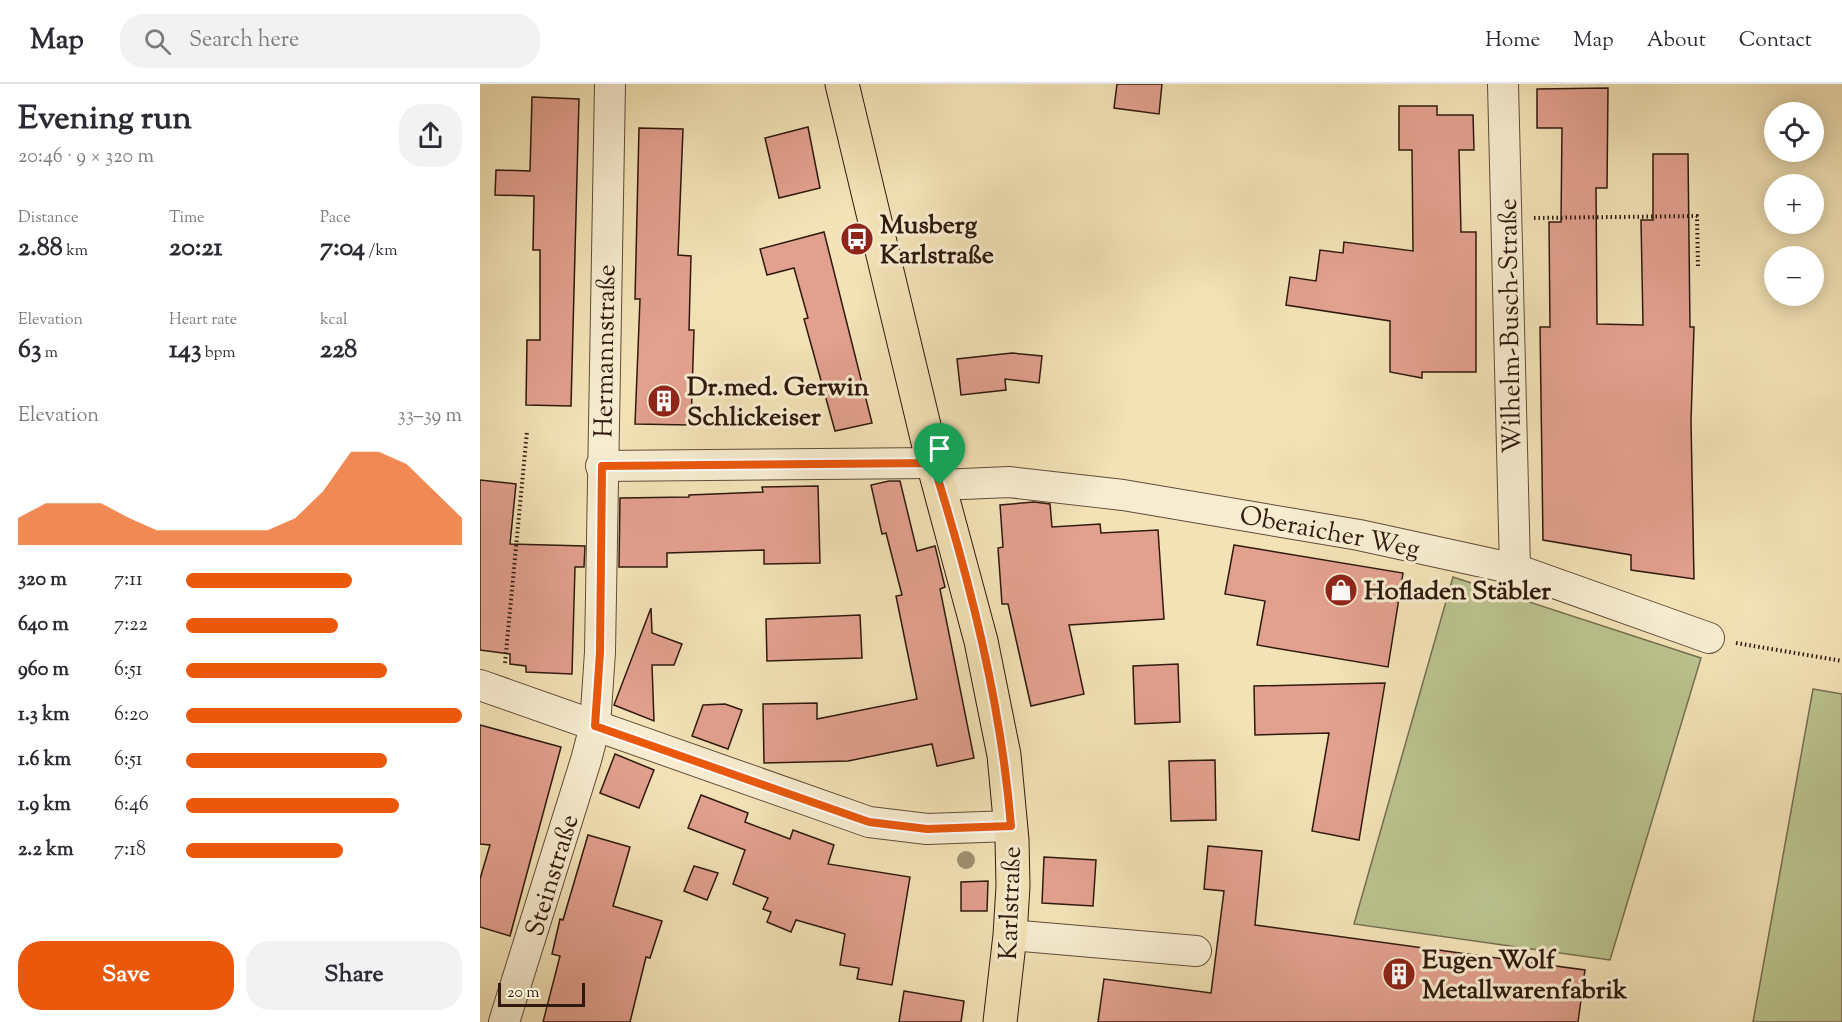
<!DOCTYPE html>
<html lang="en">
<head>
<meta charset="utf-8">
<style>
  :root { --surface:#fff; --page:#f2f2f3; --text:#2b2b33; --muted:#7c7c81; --line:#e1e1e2; --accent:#ea580c }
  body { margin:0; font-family:"Sorts Mill Goudy",serif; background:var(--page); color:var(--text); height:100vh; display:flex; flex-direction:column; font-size:22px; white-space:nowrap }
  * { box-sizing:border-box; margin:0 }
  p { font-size:20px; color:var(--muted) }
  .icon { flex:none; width:33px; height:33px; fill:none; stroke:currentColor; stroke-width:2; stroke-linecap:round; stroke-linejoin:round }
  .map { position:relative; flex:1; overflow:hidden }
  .drawer { display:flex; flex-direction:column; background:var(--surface); width:480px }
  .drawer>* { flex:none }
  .buttons { position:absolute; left:1284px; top:18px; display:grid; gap:12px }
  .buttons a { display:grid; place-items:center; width:60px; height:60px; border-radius:50%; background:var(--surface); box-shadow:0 3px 15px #0003; font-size:30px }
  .scale { position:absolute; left:18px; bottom:15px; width:87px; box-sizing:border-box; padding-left:6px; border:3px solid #301a0d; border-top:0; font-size:16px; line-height:21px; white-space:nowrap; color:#301a0d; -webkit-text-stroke:4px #f7ecd0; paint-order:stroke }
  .pin { position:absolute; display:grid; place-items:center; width:51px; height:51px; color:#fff; margin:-62px -26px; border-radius:50% 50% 50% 0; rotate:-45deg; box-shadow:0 0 6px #0007 }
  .pin .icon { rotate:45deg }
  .round { display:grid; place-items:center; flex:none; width:63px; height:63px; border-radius:24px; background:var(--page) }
  .headline { display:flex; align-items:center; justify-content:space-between; height:102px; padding:0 18px }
  h1 { font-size:33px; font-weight:700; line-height:45px }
  .metrics { display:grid; grid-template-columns:repeat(3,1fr); gap:9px; height:102px; padding:6px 18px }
  .metrics div { display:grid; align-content:center }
  .metrics b { font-size:26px; font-weight:700 }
  .metrics small { font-size:16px; font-weight:400 }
  .metrics p { font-size:16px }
  .chart { height:168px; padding:12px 18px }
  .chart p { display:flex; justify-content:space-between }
  .chart svg { width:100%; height:108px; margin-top:6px; fill:var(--accent); opacity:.7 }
  .button { display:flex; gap:12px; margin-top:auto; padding:12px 18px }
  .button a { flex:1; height:69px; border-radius:24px; background:var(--accent); color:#fff; font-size:24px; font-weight:700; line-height:69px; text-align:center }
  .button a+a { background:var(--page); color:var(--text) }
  ul { padding:0 18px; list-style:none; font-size:20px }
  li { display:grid; grid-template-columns:96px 72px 1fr; align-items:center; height:45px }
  li i { height:15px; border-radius:8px; background:var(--accent) }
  header { display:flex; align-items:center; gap:36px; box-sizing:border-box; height:84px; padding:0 30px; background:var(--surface); border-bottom:2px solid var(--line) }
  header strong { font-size:28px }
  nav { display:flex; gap:33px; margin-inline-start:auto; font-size:21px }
  .search { width:420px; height:54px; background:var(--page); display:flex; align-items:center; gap:15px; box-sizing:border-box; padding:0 21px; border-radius:24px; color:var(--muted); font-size:22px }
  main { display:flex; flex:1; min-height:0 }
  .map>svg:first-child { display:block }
  .green { fill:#bac38e; stroke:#756e4e; stroke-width:1.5 }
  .building { fill:#e2a08f; stroke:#301a0d; stroke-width:1.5 }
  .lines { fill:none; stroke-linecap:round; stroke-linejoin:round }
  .minor-casing { stroke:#604c37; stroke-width:32 }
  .major-casing { stroke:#301a0d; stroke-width:35 }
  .path { stroke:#301a0d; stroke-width:4; stroke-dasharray:1.5 3; stroke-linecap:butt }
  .minor { stroke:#f7ecd0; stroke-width:30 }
  .major { stroke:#f2e2b6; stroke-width:33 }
  .tree { fill:#9e906e }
  .route-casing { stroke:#fff; stroke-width:12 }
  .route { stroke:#ea580c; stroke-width:8 }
  .labels { text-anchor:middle; stroke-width:6; stroke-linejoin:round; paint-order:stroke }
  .poi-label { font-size:26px; font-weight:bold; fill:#301a0d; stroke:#f7ecd0; text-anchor:start }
  .street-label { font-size:26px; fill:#301a0d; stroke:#f7ecd0 }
</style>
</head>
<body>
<header>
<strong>Map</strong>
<div class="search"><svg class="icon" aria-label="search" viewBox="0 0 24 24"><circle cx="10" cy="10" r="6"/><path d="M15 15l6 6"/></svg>Search here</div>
<nav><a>Home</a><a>Map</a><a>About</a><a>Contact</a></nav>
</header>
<main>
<section class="drawer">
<div class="headline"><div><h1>Evening run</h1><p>20:46 · 9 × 320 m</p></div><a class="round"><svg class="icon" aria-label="share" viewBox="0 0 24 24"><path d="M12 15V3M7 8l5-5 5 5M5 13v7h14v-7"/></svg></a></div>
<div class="metrics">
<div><p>Distance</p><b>2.88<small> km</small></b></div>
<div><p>Time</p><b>20:21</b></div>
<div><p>Pace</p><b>7:04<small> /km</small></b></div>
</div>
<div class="metrics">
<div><p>Elevation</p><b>63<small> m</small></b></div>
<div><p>Heart rate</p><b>143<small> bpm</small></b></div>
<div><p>kcal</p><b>228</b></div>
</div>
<div class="chart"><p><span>Elevation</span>33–39 m</p>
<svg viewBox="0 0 160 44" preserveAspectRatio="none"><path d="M0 44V33L10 27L20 27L30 27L40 33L50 38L60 38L70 38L80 38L90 38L100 33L110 22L120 6L130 6L140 11L150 22L160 33V44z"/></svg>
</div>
<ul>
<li><b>320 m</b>7:11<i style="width:60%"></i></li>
<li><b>640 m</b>7:22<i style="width:55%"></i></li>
<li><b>960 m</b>6:51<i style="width:73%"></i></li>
<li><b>1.3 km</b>6:20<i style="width:100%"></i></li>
<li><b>1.6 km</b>6:51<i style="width:73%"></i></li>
<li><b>1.9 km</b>6:46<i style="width:77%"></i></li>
<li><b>2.2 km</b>7:18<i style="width:57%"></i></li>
</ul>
<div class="button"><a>Save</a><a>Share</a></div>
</section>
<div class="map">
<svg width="1362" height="938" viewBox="0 0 1362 938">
  <rect width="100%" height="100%" fill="#f2e2b6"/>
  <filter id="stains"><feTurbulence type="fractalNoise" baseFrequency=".00333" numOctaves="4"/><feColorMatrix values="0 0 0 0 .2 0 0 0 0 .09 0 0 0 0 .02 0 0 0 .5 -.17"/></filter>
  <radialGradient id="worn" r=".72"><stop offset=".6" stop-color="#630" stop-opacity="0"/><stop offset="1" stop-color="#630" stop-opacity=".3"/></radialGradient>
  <g class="green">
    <polygon points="973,493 1221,574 1130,876 874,840"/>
    <polygon points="1333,605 1362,610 1362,938 1273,938"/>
  </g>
  <g class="building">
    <polygon points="637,0 682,0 679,30 634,24"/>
    <polygon points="1128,4 1127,104 1116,104 1117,240 1163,241 1161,136 1173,136 1173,70 1208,70 1210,243 1214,243 1211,337 1214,495 1151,486 1151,471 1063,456 1060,243 1070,243 1069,138 1081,138 1082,44 1057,44 1057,5"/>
    <polygon points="52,13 99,15 91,322 46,321 47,256 60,256 60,166 53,166 54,112 15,111 16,86 50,87"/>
    <polygon points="919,22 957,22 957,31 993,31 994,66 979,66 981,148 996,148 996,288 942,288 942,294 910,288 910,237 806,221 810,193 836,197 840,166 863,169 864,158 933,167 932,66 919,66"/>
    <polygon points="328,43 340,104 299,114 285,54"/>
    <polygon points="159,44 203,45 198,171 211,172 209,246 214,246 211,341 155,340 160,215 155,215"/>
    <polygon points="344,148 392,339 355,347 324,235 328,234 314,184 287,191 280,165"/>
    <polygon points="532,269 562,272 559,299 525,295 526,306 481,311 477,275"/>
    <polygon points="0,396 36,400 30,460 105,462 104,483 95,483 92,590 46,588 46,582 30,580 30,570 0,566"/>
    <polygon points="409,397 420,397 437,467 455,462 465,503 460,505 494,674 457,682 452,660 368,677 284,679 283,620 337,619 337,635 437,615 416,512 422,511 406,449 402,450 391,401"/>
    <polygon points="338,402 340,479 284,480 284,466 187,469 187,483 139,483 140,414 209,413 209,411 283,408 282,403"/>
    <polygon points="554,418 570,420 572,443 620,440 621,449 678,446 684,535 589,541 604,610 551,622 528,520 522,520 518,464 523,463 520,421"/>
    <polygon points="754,461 923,489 908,583 777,561 785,517 745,510"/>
    <polygon points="171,524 172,549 202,560 194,581 172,581 174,637 134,621"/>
    <polygon points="380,531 382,574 287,577 286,535"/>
    <polygon points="698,580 700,638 655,640 653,582"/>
    <polygon points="905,599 879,756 832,747 849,649 775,651 774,602"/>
    <polygon points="245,620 262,626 248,665 212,652 223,621"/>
    <polygon points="0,641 81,663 30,852 0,843 0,795 10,761 0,760"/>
    <polygon points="135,670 174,686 159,724 120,709"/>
    <polygon points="735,676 736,736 691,737 689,677"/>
    <polygon points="221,711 268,729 265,738 310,755 313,746 354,761 348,780 430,793 412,901 377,895 379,884 360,881 365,850 316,836 311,848 287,838 291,828 283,825 288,814 253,800 265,766 208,744"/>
    <polygon points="108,751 150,763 133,822 182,837 170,874 166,873 150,938 63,938 80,872 72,870 80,835 83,836"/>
    <polygon points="728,762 782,767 775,841 1105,886 1098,938 618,938 624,895 731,909 744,807 724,805"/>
    <polygon points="564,773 616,776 613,822 562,819"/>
    <polygon points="214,782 238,789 227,816 204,807"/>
    <polygon points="508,797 507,827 481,827 481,798"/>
    <polygon points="424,907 484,917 481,938 419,938"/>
  </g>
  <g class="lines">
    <defs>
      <g id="minor">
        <polyline points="1023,0 1035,485"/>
        <polyline points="121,382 453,379"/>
        <polyline points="460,401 529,398 643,411 879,451 1035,485 1229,554"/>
        <polyline points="0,601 389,738 447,745 531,742"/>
        <polyline points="530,851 716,867"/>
        <polyline points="24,938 106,676 115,642 120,568 130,0"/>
      </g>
      <polyline id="major" points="362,0 453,379 501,557 524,671 532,756 533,802 530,851 520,938"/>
    </defs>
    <use href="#minor" class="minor-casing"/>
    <use href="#major" class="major-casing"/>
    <g class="path">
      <polyline points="1054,134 1217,132 1218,182"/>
      <polyline points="1256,559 1362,577"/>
      <polyline points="25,579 47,347"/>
    </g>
    <use href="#minor" class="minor"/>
    <use href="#major" class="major"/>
  </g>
  <circle class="tree" cx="486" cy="776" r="9"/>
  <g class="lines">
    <defs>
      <path id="route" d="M453 379C490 497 521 619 531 742L447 745 389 738 115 642 120 568 122 382Z"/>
    </defs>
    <use href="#route" class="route-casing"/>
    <use href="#route" class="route"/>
  </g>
  <defs>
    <symbol id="bus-disc" viewBox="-11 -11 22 22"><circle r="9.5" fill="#8f2418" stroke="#f7ecd0"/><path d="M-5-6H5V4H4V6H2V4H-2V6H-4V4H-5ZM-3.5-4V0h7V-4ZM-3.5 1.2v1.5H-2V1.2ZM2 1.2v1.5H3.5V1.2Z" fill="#fff"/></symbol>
    <symbol id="building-disc" viewBox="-11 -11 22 22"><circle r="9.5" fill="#8f2418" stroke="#f7ecd0"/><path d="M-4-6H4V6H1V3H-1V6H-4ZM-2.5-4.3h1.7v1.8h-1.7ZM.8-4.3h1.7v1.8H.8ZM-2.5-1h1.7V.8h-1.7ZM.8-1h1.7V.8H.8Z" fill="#fff"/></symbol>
    <symbol id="shop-disc" viewBox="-11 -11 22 22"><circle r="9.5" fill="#8f2418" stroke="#f7ecd0"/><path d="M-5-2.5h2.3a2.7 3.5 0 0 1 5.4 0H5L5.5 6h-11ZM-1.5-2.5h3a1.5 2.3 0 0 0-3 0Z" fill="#fff"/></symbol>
  </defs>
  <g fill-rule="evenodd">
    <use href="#bus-disc" x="358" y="136" width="38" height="38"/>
    <use href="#building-disc" x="165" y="298" width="38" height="38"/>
    <use href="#shop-disc" x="842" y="487" width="38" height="38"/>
    <use href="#building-disc" x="900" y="871" width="38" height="38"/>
  </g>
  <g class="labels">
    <g class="poi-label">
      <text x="400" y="149">Musberg<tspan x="400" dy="30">Karlstraße</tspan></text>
      <text x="207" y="311">Dr.med. Gerwin<tspan x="207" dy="30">Schlickeiser</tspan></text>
      <text x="884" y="515">Hofladen Stäbler</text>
      <text x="942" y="884">Eugen Wolf<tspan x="942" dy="30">Metallwarenfabrik</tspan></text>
    </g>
    <g class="street-label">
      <text transform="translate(1029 242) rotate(-91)" y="9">Wilhelm-Busch-Straße</text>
      <text transform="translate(124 267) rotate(-89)" y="9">Hermannstraße</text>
      <text transform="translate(850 447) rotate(11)" y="9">Oberaicher Weg</text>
      <text transform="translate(71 791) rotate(-73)" y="9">Steinstraße</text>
      <text transform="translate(529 819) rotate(-88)" y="9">Karlstraße</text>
    </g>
  </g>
  <rect width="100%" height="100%" filter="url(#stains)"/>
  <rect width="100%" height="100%" fill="url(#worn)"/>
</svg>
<div class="buttons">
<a><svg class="icon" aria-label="locate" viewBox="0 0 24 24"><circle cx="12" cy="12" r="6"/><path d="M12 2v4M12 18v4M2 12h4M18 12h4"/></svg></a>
<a>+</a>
<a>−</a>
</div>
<div class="scale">20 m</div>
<div class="pin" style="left:460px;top:401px;background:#1e9e55"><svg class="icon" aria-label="arrive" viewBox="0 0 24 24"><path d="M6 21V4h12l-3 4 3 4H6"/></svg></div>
</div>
</main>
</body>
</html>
